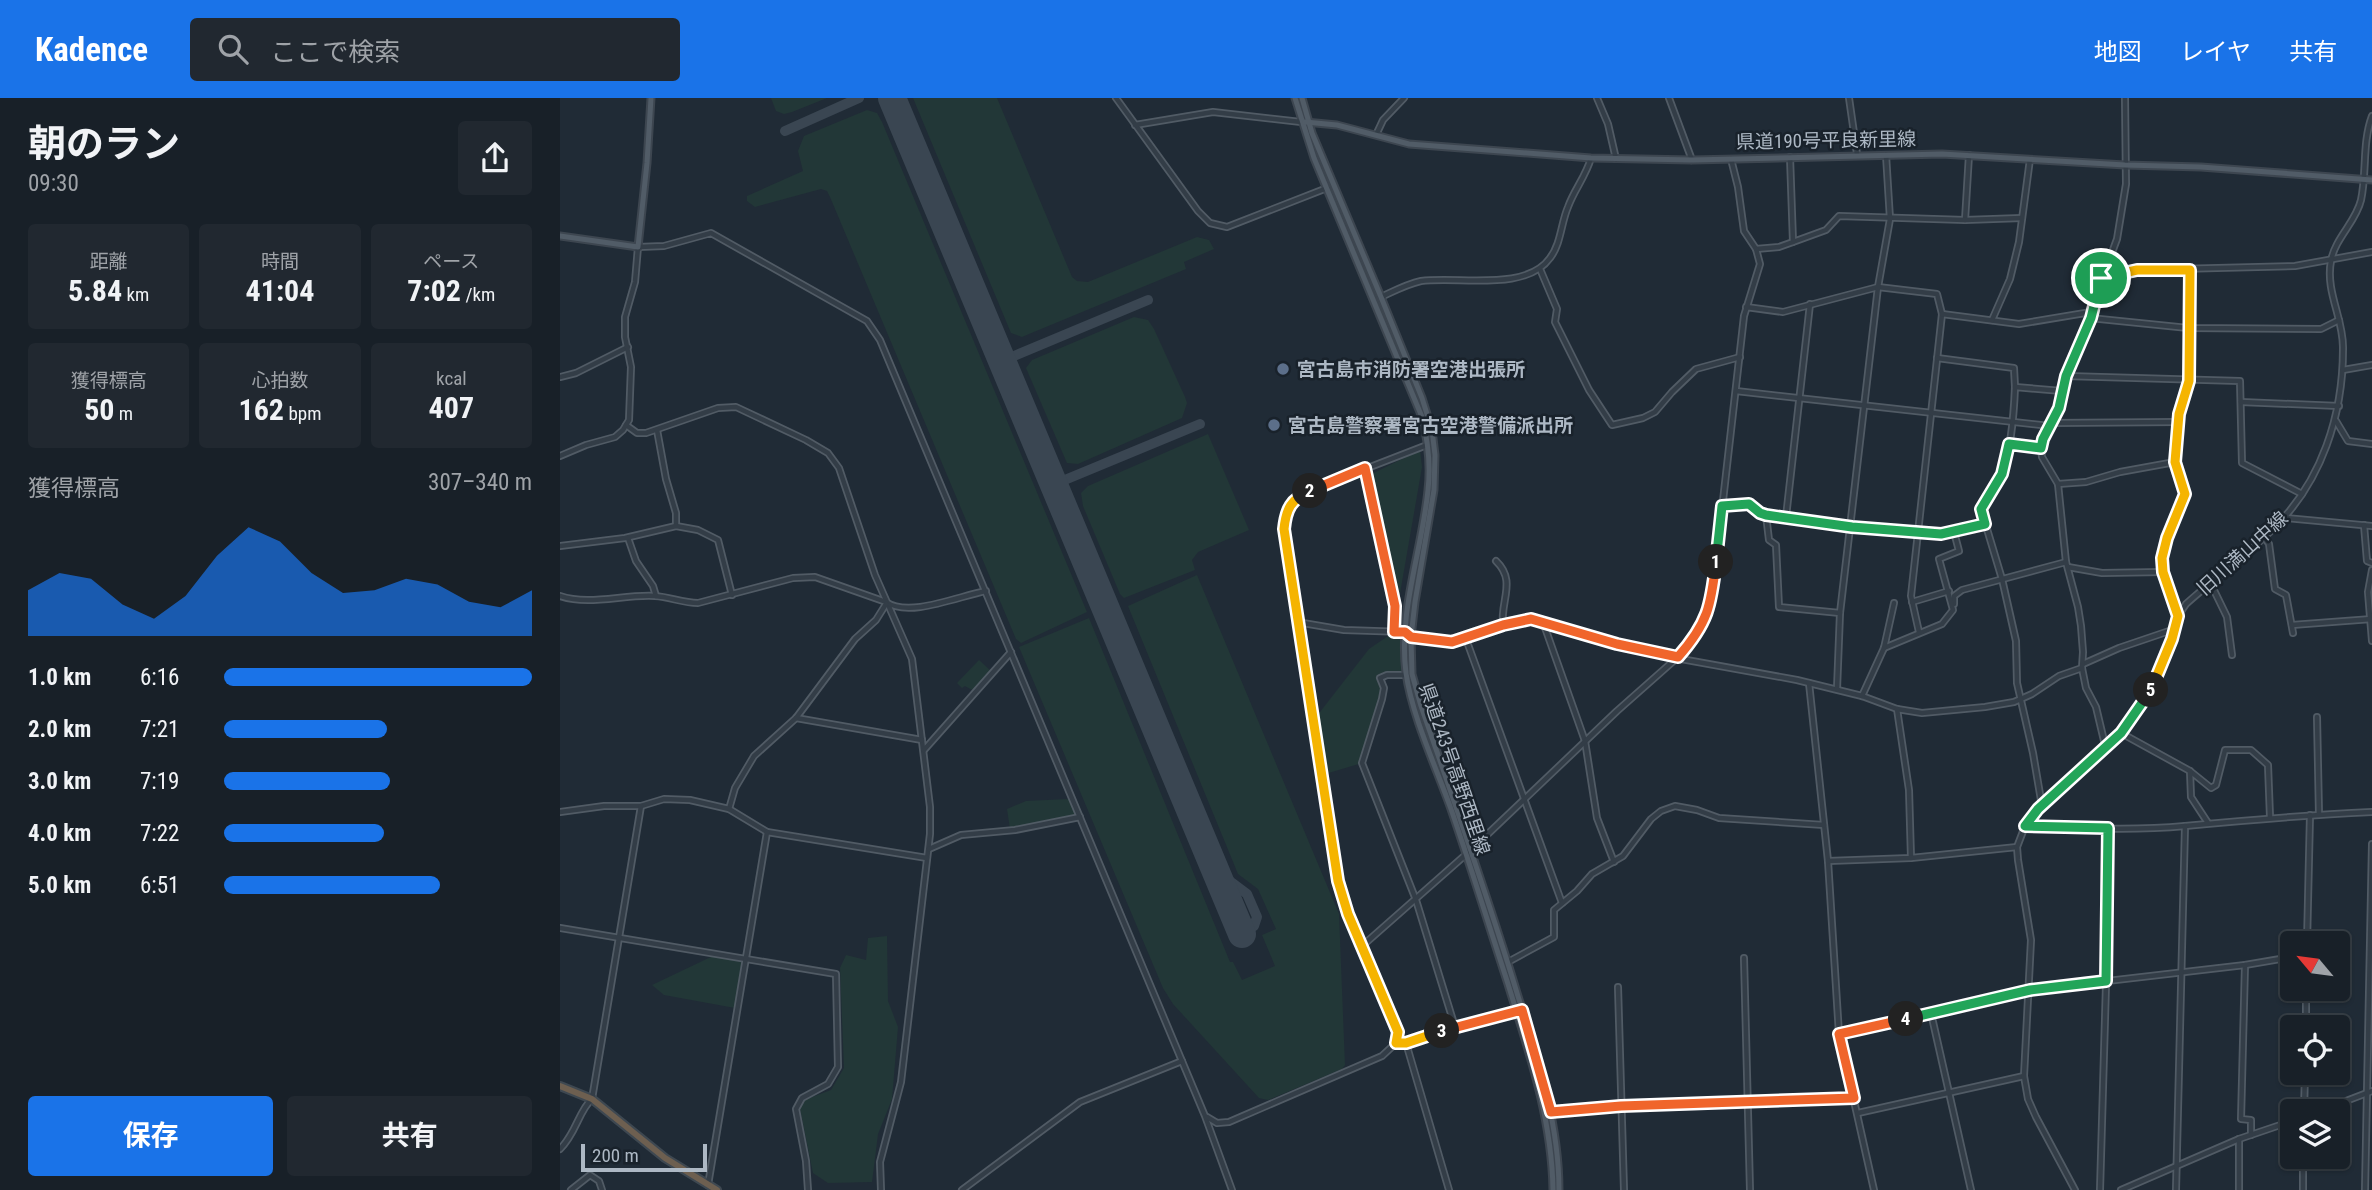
<!DOCTYPE html>
<html lang="ja">
<head>
<meta charset="utf-8">
<style>
  :root { --surface:#182028; --page:#212830; --text:#f1f3f6; --muted:#9fa3a8; --line:#363e45; --accent:#1a73e8 }
  body { margin:0; font-family:"Roboto Condensed","Noto Sans JP",sans-serif; background:var(--page); color:var(--text); height:100vh; display:flex; flex-direction:column; font-size:26px; white-space:nowrap }
  * { box-sizing:border-box; margin:0 }
  p { font-size:23px; color:var(--muted) }
  .icon { flex:none; width:38px; height:38px; fill:none; stroke:currentColor; stroke-width:2; stroke-linecap:round; stroke-linejoin:round }
  .map { position:relative; flex:1; overflow:hidden }
  .panel { display:flex; flex-direction:column; background:var(--surface); width:560px }
  .panel>* { flex:none }
  .needle { width:46px; rotate:299deg }
  .fabs { position:absolute; left:1720px; top:833px; display:grid; gap:14px }
  .fabs a { display:grid; place-items:center; width:70px; height:70px; border-radius:7px; background:var(--surface); box-shadow:0 2px 5px #0004,0 0 0 2px var(--line); font-size:35px }
  .scale { position:absolute; left:21px; bottom:18px; width:126px; box-sizing:border-box; padding-left:7px; border:4px solid #adb8c4; border-top:0; font-size:19px; line-height:24px; white-space:nowrap; color:#adb8c4; -webkit-text-stroke:5px #19222b; paint-order:stroke }
  .pin { position:absolute; display:grid; place-items:center; width:60px; height:60px; color:#fff; margin:-30px; border:4px solid #fff; border-radius:50%; box-shadow:0 2px 7px #0007 }
  .km { position:absolute; width:35px; height:35px; margin:-18px; border-radius:50%; background:#222; color:#fff; font-size:19px; line-height:35px; text-align:center }
  .round { display:grid; place-items:center; flex:none; width:74px; height:74px; border-radius:7px; background:var(--page) }
  .summary { display:flex; align-items:center; justify-content:space-between; height:119px; padding:0 28px }
  h1 { font-size:38px; font-weight:700; line-height:52px }
  .figures { display:grid; grid-template-columns:repeat(3,1fr); gap:10px; height:119px; padding:7px 28px }
  .figures div { display:grid; align-content:center; border-radius:7px; background:var(--page); text-align:center }
  .figures b { font-size:30px; font-weight:700 }
  .figures small { font-size:19px; font-weight:400 }
  .figures p { font-size:19px }
  .chart { height:196px; padding:14px 28px }
  .chart p { display:flex; justify-content:space-between }
  .chart svg { width:100%; height:126px; margin-top:7px; fill:var(--accent); opacity:.7 }
  .primary-button { display:flex; gap:14px; margin-top:auto; padding:14px 28px }
  .primary-button a { flex:1; height:80px; border-radius:7px; background:var(--accent); color:#fff; font-size:28px; font-weight:700; line-height:80px; text-align:center }
  .primary-button a+a { background:var(--page); color:var(--text) }
  ul { padding:0 28px; list-style:none; font-size:23px }
  li { display:grid; grid-template-columns:112px 84px 1fr; align-items:center; height:52px }
  li i { height:18px; border-radius:9px; background:var(--accent) }
  header { display:flex; align-items:center; gap:42px; box-sizing:border-box; height:98px; padding:0 35px; background:var(--accent); color:#fff }
  header strong { font-size:33px }
  nav { display:flex; gap:38px; margin-inline-start:auto; font-size:24px }
  .search { width:490px; height:63px; background:var(--page); display:flex; align-items:center; gap:18px; box-sizing:border-box; padding:0 24px; border-radius:7px; color:var(--muted); font-size:26px }
  main { display:flex; flex:1; min-height:0 }
  .map>svg:first-child { display:block }
  .green { fill:#223737 }
  .lines { fill:none; stroke-linecap:round; stroke-linejoin:round }
  .taxiway { stroke:#3a4652; stroke-width:10 }
  .runway { stroke:#3a4652; stroke-width:28 }
  .minor-casing { stroke:#515b65; stroke-width:8 }
  .major-casing { stroke:#3d4650; stroke-width:9 }
  .highway-casing { stroke:#3e4851; stroke-width:10 }
  .minor { stroke:#333d47; stroke-width:4.5 }
  .major { stroke:#515c67; stroke-width:5 }
  .highway { stroke:#6d5f50; stroke-width:6 }
  .split-1-casing { stroke:#fff; stroke-width:14 }
  .split-2-casing { stroke:#fff; stroke-width:14 }
  .split-3-casing { stroke:#fff; stroke-width:14 }
  .split-4-casing { stroke:#fff; stroke-width:14 }
  .split-5-casing { stroke:#fff; stroke-width:14 }
  .split-6-casing { stroke:#fff; stroke-width:14 }
  .split-1 { stroke:#22a559; stroke-width:9 }
  .split-2 { stroke:#f0652b; stroke-width:9 }
  .split-3 { stroke:#f5b400; stroke-width:9 }
  .split-4 { stroke:#f0652b; stroke-width:9 }
  .split-5 { stroke:#22a559; stroke-width:9 }
  .split-6 { stroke:#f5b400; stroke-width:9 }
  .service-dot { fill:#5c6f8a; stroke:#19222b; stroke-width:2.5 }
  .labels { text-anchor:middle; stroke-width:5; stroke-linejoin:round; paint-order:stroke }
  .street-label { font-size:19px; fill:#adb8c4; stroke:#19222b }
  .poi-label { font-size:19px; font-weight:bold; fill:#adb8c4; stroke:#19222b; text-anchor:start }
</style>
</head>
<body>
<header>
<strong>Kadence</strong>
<div class="search"><svg class="icon" aria-label="search" viewBox="0 0 24 24"><circle cx="10" cy="10" r="6"/><path d="M15 15l6 6"/></svg>ここで検索</div>
<nav><a>地図</a><a>レイヤ</a><a>共有</a></nav>
</header>
<main>
<section class="panel">
<div class="summary"><div><h1>朝のラン</h1><p>09:30</p></div><a class="round"><svg class="icon" aria-label="share" viewBox="0 0 24 24"><path d="M12 15V3M7 8l5-5 5 5M5 13v7h14v-7"/></svg></a></div>
<div class="figures">
<div><p>距離</p><b>5.84<small> km</small></b></div>
<div><p>時間</p><b>41:04</b></div>
<div><p>ペース</p><b>7:02<small> /km</small></b></div>
</div>
<div class="figures">
<div><p>獲得標高</p><b>50<small> m</small></b></div>
<div><p>心拍数</p><b>162<small> bpm</small></b></div>
<div><p>kcal</p><b>407</b></div>
</div>
<div class="chart"><p><span>獲得標高</span>307–340 m</p>
<svg viewBox="0 0 160 44" preserveAspectRatio="none"><path d="M0 44V28L10 22L20 24L30 33L40 38L50 30L60 16L70 6L80 11L90 22L100 29L110 28L120 24L130 26L140 32L150 34L160 28V44z"/></svg>
</div>
<ul>
<li><b>1.0 km</b>6:16<i style="width:100%"></i></li>
<li><b>2.0 km</b>7:21<i style="width:53%"></i></li>
<li><b>3.0 km</b>7:19<i style="width:54%"></i></li>
<li><b>4.0 km</b>7:22<i style="width:52%"></i></li>
<li><b>5.0 km</b>6:51<i style="width:70%"></i></li>
</ul>
<div class="primary-button"><a>保存</a><a>共有</a></div>
</section>
<div class="map">
<svg width="1812" height="1092" viewBox="0 0 1812 1092">
  <rect width="100%" height="100%" fill="#202b36"/>
  <g class="green">
    <polygon points="211,0 267,0 232,14 224,16 216,13"/>
    <polygon points="353,0 437,0 512,179 517,183 528,184 637,139 649,142 654,151 624,164 626,171 469,236 462,239 451,235"/>
    <polygon points="307,12 317,15 322,24 527,514 461,545 456,541 270,99 267,93 261,91 195,109 187,103 187,98 243,73 238,53 244,38"/>
    <polygon points="574,219 588,222 594,231 625,299 627,305 622,320 518,366 507,365 466,270 472,262"/>
    <polygon points="648,336 689,432 638,454 632,462 635,472 564,500 560,496 523,408 521,395 528,388"/>
    <polygon points="860,352 862,369 838,507 812,379 814,375"/>
    <polygon points="637,477 779,816 785,967 782,971 708,1002 699,1000 613,906 603,890 459,549 529,520 670,864 673,864 682,882 715,868 702,837 716,831 698,791 678,776 568,508"/>
    <polygon points="834,534 845,534 847,577 827,577 820,580 824,590 802,665 762,677 753,623 809,551"/>
    <polygon points="419,562 432,574 414,593 405,588 402,590 397,585"/>
    <polygon points="509,701 516,716 450,731 447,711 466,703"/>
    <polygon points="327,838 328,903 338,929 332,1001 318,1036 312,1084 268,1085 253,1075 240,1011 244,1002 271,992 284,970 280,870 286,857 306,862 308,840"/>
    <polygon points="155,857 184,862 175,910 104,897 92,887"/>
  </g>
  <g class="lines">
    <g class="taxiway">
      <polyline points="225,33 299,0"/>
      <polyline points="442,263 588,202"/>
      <polyline points="495,386 640,326"/>
      <polyline points="655,772 687,796 697,819 694,828 686,832 677,826"/>
    </g>
    <polyline class="runway" points="332,0 682,836"/>
    <defs>
      <g id="minor">
        <polyline points="556,0 638,113 650,125 667,129 767,90"/>
        <polyline points="1037,0 1048,26 1056,61"/>
        <polyline points="1109,0 1132,62"/>
        <polyline points="1289,0 1297,56"/>
        <polyline points="575,27 653,14 741,24"/>
        <polyline points="816,37 823,22 844,0"/>
        <polyline points="1405,122 1409,57"/>
        <polyline points="1233,144 1266,132 1279,118 1405,122 1462,120"/>
        <polyline points="1196,151 1219,149 1233,144 1230,59"/>
        <polyline points="980,171 997,211 995,224 1029,292 1052,327 1083,320 1095,314 1112,294 1136,271 1180,259"/>
        <polyline points="1542,180 1577,172 1735,168 1812,154"/>
        <path d="M821 199C834 193 847 186 861 183 899 178 966 194 990 160 1001 146 1001 125 1008 109 1014 92 1026 78 1031 60"/>
        <polyline points="1186,209 1223,214 1318,189 1377,196 1382,216 1351,498 1359,534"/>
        <polyline points="1382,216 1459,226 1531,214"/>
        <polyline points="1530,220 1628,230 1761,231 1779,222"/>
        <polyline points="1432,222 1450,181 1459,144 1470,61"/>
        <polyline points="1377,260 1454,270 1455,289"/>
        <polyline points="1783,272 1812,267"/>
        <polyline points="1506,278 1680,283 1682,365 1742,396"/>
        <polyline points="0,279 16,275 68,249"/>
        <polyline points="1176,293 1490,328"/>
        <polyline points="1681,304 1779,308"/>
        <polyline points="1776,323 1788,343 1812,346"/>
        <polyline points="1492,325 1618,324"/>
        <polyline points="66,327 77,335 86,335 158,310 176,309 246,342 268,355 279,370 315,477 352,561 370,709 370,736 341,984 320,1064 321,1092"/>
        <polyline points="97,332 106,381 116,415 116,428"/>
        <polyline points="1449,346 1481,350"/>
        <polyline points="0,358 26,347 55,339 63,332 69,322 71,269 65,239 65,219 75,184 78,149 104,148 151,135 307,223 320,242 645,1018 672,1092"/>
        <polyline points="805,371 835,508 834,534"/>
        <polyline points="1498,386 1526,384 1560,374 1615,364"/>
        <polyline points="1162,408 1189,406 1206,417 1292,429 1381,436 1425,426"/>
        <polyline points="1206,417 1209,442 1216,447 1219,509 1280,515"/>
        <polyline points="1226,419 1250,206"/>
        <polyline points="1725,420 1812,428"/>
        <polyline points="1804,427 1807,463 1812,465"/>
        <polyline points="1704,439 1709,446 1715,491 1726,497 1733,535"/>
        <polyline points="68,440 76,463 93,488 96,498"/>
        <polyline points="0,448 65,440 116,428 138,432 158,442 172,497"/>
        <path d="M936 463C957 483 940 503 943 527"/>
        <polyline points="1508,469 1542,475 1603,474"/>
        <polyline points="1812,472 1808,494 1812,543"/>
        <polyline points="1650,484 1667,519 1672,557"/>
        <path d="M0 498C29 508 64 496 95 498 110 499 123 505 138 505L233 480 255 479 326 504C349 520 399 498 426 493"/>
        <polyline points="1352,504 1389,493"/>
        <polyline points="1394,506 1394,498 1402,492 1506,464"/>
        <polyline points="1618,518 1603,474 1602,460 1607,440 1625,396 1615,364 1619,316 1629,283 1630,172"/>
        <polyline points="737,524 784,532 845,534 851,539 892,544 943,527 971,521 1099,557 1237,582 1302,598 1337,611 1362,615 1425,609 1454,604 1472,596 1499,578 1522,570"/>
        <polyline points="983,524 1025,643 1037,720 1054,764"/>
        <polyline points="1732,527 1812,521"/>
        <polyline points="906,541 1002,805"/>
        <polyline points="1324,550 1382,526 1393,512 1379,461 1399,453 1394,434"/>
        <polyline points="1523,566 1559,550 1615,531"/>
        <polyline points="847,577 827,577 820,580 824,590 822,601 802,665 856,802 895,929"/>
        <polyline points="1249,585 1268,763 1279,936 1314,1092"/>
        <polyline points="1277,591 1280,515 1318,189 1330,121 1326,57"/>
        <polyline points="1302,598 1324,550 1334,505"/>
        <polyline points="1337,611 1349,692 1351,760"/>
        <polyline points="1757,619 1759,716"/>
        <polyline points="236,620 362,642"/>
        <polyline points="1561,635 1630,673 1651,690 1656,687 1665,652 1691,652 1708,667 1710,719"/>
        <polyline points="1545,647 1536,609 1526,590 1522,570 1523,554 1521,528 1518,509 1506,464 1498,386 1482,359 1481,350 1483,341 1499,310 1506,278 1530,220 1533,206 1557,141 1566,86 1565,0"/>
        <polyline points="364,652 451,554"/>
        <polyline points="1630,673 1631,699 1648,725"/>
        <path d="M1482 708 1473 655 1457 585 1456 543 1442 481 1421 411C1426 403 1432 397 1437 388 1450 366 1454 316 1455 289L1502 293"/>
        <polyline points="169,711 175,690 194,658 236,620 295,541 316,522 326,506"/>
        <polyline points="0,714 44,708 81,708 104,701 130,702 169,711 207,734 367,760"/>
        <path d="M1465 728C1518 730 1572 733 1625 728 1687 722 1749 717 1812 714"/>
        <polyline points="369,751 401,737 455,732 520,719"/>
        <polyline points="1268,763 1351,760 1457,749"/>
        <polyline points="0,830 276,876 278,969 268,986 242,1000 236,1011 246,1063 248,1092"/>
        <polyline points="1747,845 1750,717"/>
        <polyline points="801,849 911,752 1057,613 1118,559 1134,541 1147,520 1151,506 1155,473 1184,218 1200,166 1196,151 1184,133 1178,89 1171,61"/>
        <polyline points="1184,860 1190,1092"/>
        <polyline points="948,864 994,839 994,812 1017,793 1032,776 1063,758 1091,721 1101,713 1115,708 1137,712 1159,720 1264,727"/>
        <polyline points="1685,867 1681,1021 1691,1022 1691,1037"/>
        <polyline points="1058,889 1064,1092"/>
        <polyline points="1371,915 1411,1092"/>
        <polyline points="1746,929 1746,891"/>
        <polyline points="1279,936 1470,892 1685,867 1732,859"/>
        <polyline points="836,945 846,945 962,912"/>
        <polyline points="846,945 889,1092"/>
        <polyline points="1744,1013 1745,975"/>
        <polyline points="1760,1013 1812,993"/>
        <polyline points="991,1014 1061,1008 1294,1000"/>
        <polyline points="1298,1015 1464,978"/>
        <path d="M647 1019 657 1025 669 1024 822 958 836 945 838 935 788 816 778 783 724 431C726 414 728 404 743 395L867 347"/>
        <path d="M0 1051C16 1036 19 1012 32 1001L81 708"/>
        <polyline points="148,1087 207,734"/>
        <polyline points="11,1092 30,1077 39,1083 42,1092"/>
        <polyline points="402,1092 520,1004 622,963"/>
        <path d="M1515 1092 1476 1019 1468 1001 1464 978 1471 842 1458 762 1457 749 1465 728 1478 711 1561 635 1573 619 1591 592 1612 541 1618 518 1626 506C1655 480 1687 457 1714 430 1762 383 1783 317 1783 251 1784 221 1765 194 1771 163 1775 140 1796 124 1801 102 1807 74 1802 45 1812 18"/>
        <polyline points="1540,1092 1548,818 1548,730"/>
        <polyline points="1561,1092 1679,1041 1732,1023"/>
        <polyline points="1616,1092 1625,728"/>
        <polyline points="1679,1092 1679,1041"/>
        <polyline points="1743,1092 1743,1059"/>
        <polyline points="1805,1092 1812,746"/>
      </g>
      <g id="major">
        <path d="M735 0 754 60 862 319C868 343 871 367 868 392 862 453 838 514 846 575 852 618 876 669 891 711 911 769 929 828 948 886 969 954 992 1021 993 1092"/>
        <path d="M742 0 752 35 821 199 862 300 872 332 875 357 874 392 855 504 851 539 852 576 861 608C894 703 928 799 957 895 977 959 999 1024 999 1092"/>
        <polyline points="745,24 777,27 849,46 1031,60 1132,62 1382,56 1565,67 1641,69 1812,82"/>
        <polyline points="0,138 78,149 87,65 91,0"/>
      </g>
      <polyline id="highway" points="0,988 32,1001 105,1060 157,1092"/>
    </defs>
    <use href="#minor" class="minor-casing"/>
    <use href="#major" class="major-casing"/>
    <use href="#highway" class="highway-casing"/>
    <use href="#minor" class="minor"/>
    <use href="#major" class="major"/>
    <use href="#highway" class="highway"/>
  </g>
  <g class="lines">
    <defs>
      <polyline id="split-1" points="1156,464 1162,408 1189,406 1200,415 1206,417 1292,429 1381,436 1425,426 1421,411 1442,376 1449,346 1481,350 1483,341 1499,310 1506,278 1531,220 1541,180"/>
      <path id="split-2" d="M750 393 805 370 835 508 834 534H845L851 539 892 544 943 527 971 521 1057 546 1118 559C1148 525 1151 508 1156 464"/>
      <path id="split-3" d="M750 393C731 401 726 411 724 431L778 783 788 816 838 934 836 945H846L882 933"/>
      <polyline id="split-4" points="882,933 962,912 991,1014 1061,1008 1294,1000 1279,936 1346,921"/>
      <polyline id="split-5" points="1346,921 1470,892 1546,883 1548,730 1465,728 1478,711 1561,635 1591,592"/>
      <polyline id="split-6" points="1541,180 1577,172 1630,172 1629,283 1619,316 1615,364 1625,396 1607,440 1602,460 1603,474 1618,518 1612,541 1591,592"/>
    </defs>
    <use href="#split-1" class="split-1-casing"/>
    <use href="#split-2" class="split-2-casing"/>
    <use href="#split-3" class="split-3-casing"/>
    <use href="#split-4" class="split-4-casing"/>
    <use href="#split-5" class="split-5-casing"/>
    <use href="#split-6" class="split-6-casing"/>
    <use href="#split-1" class="split-1"/>
    <use href="#split-2" class="split-2"/>
    <use href="#split-3" class="split-3"/>
    <use href="#split-4" class="split-4"/>
    <use href="#split-5" class="split-5"/>
    <use href="#split-6" class="split-6"/>
  </g>
  <g class="service-dot">
    <circle cx="723" cy="271" r="7"/>
    <circle cx="714" cy="327" r="7"/>
  </g>
  <g class="labels">
    <g class="street-label">
      <text transform="translate(1266 42) rotate(-1)" y="7">県道190号平良新里線</text>
      <text transform="translate(1682 455) rotate(-42)" y="7">旧川満山中線</text>
      <text transform="translate(895 671) rotate(71)" y="7">県道243号高野西里線</text>
    </g>
    <g class="poi-label">
      <text x="737" y="278">宮古島市消防署空港出張所</text>
      <text x="728" y="334">宮古島警察署宮古空港警備派出所</text>
    </g>
  </g>
</svg>
<div class="fabs">
<a><svg class="needle" viewBox="-14 -14 28 28"><path d="M0-13l5 13h-10z" fill="#e53935"/><path d="M0 13l5-13h-10z" fill="#9fa3a8"/></svg></a>
<a><svg class="icon" aria-label="locate" viewBox="0 0 24 24"><circle cx="12" cy="12" r="6"/><path d="M12 2v4M12 18v4M2 12h4M18 12h4"/></svg></a>
<a><svg class="icon" aria-label="layers" viewBox="0 0 24 24"><path d="M12 4l9 5-9 5-9-5zM3 14l9 5 9-5"/></svg></a>
</div>
<div class="scale">200 m</div>
<div class="pin" style="left:1541px;top:180px;background:#1e9e55"><svg class="icon" aria-label="arrive" viewBox="0 0 24 24"><path d="M6 21V4h12l-3 4 3 4H6"/></svg></div>
<b class="km" style="left:1156px;top:464px">1</b>
<b class="km" style="left:750px;top:393px">2</b>
<b class="km" style="left:882px;top:933px">3</b>
<b class="km" style="left:1346px;top:921px">4</b>
<b class="km" style="left:1591px;top:592px">5</b>
</div>
</main>
</body>
</html>
